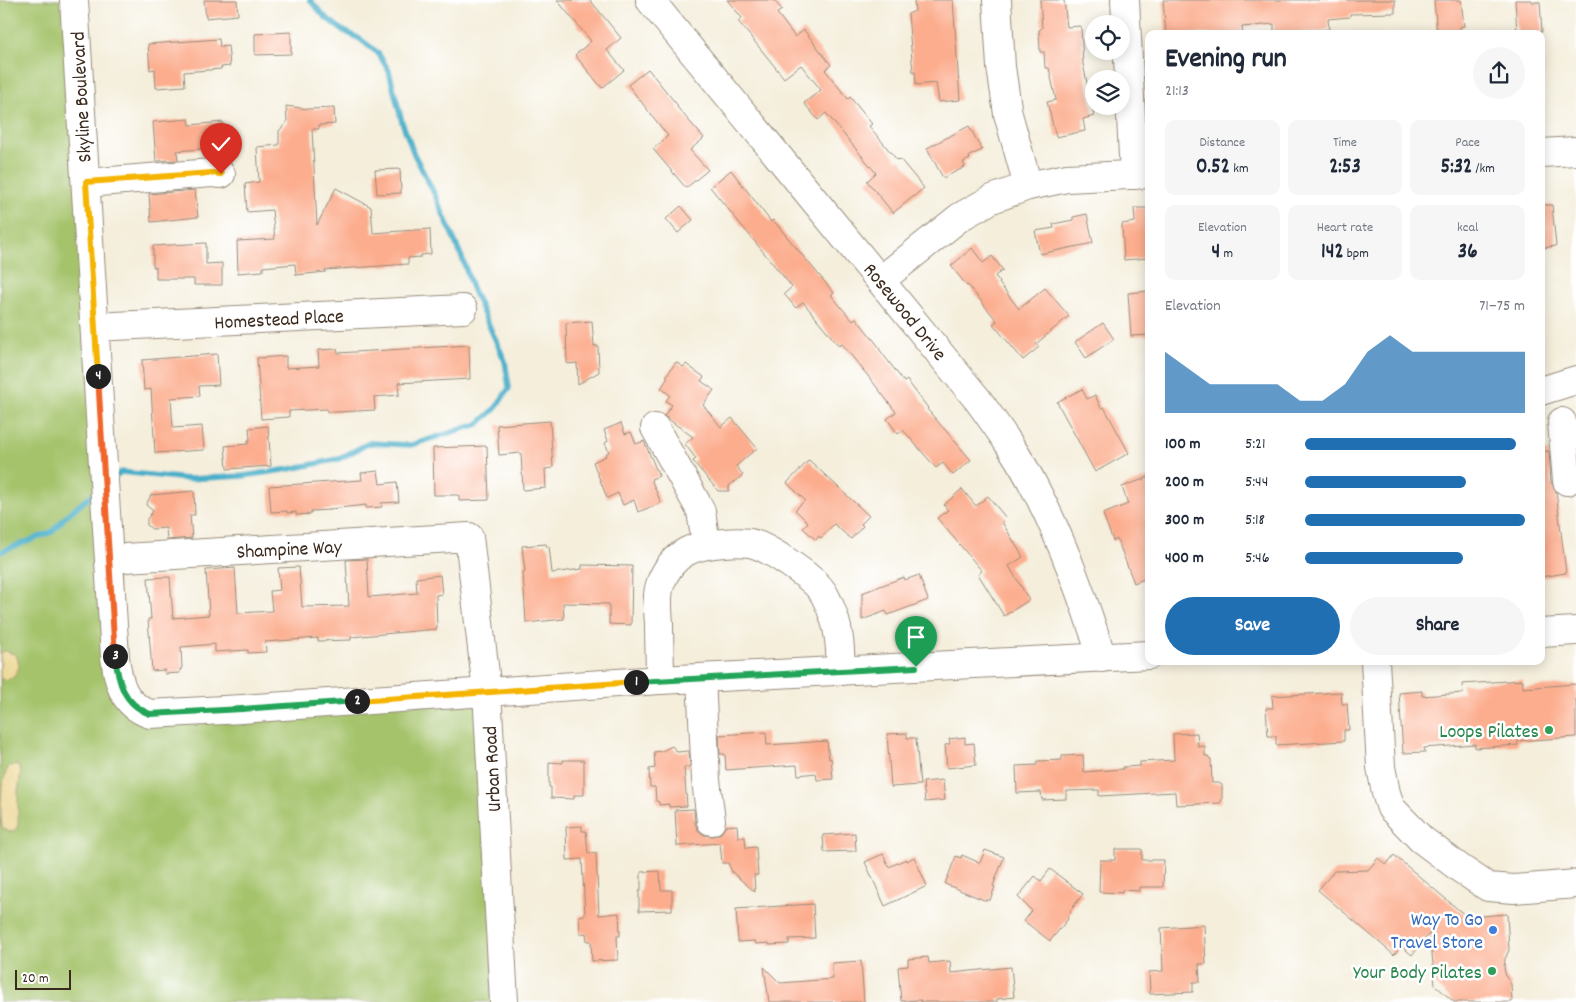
<!DOCTYPE html>
<html lang="en">
<head>
<meta charset="utf-8">
<style>
  :root { --surface:#fff; --page:#f6f6f7; --text:#1f2937; --muted:#747a83; --accent:#1f6fb2 }
  body { margin:0; font-family:Dekko,sans-serif; background:var(--page); color:var(--text); height:100vh; display:flex; flex-direction:column; font-size:19px; white-space:nowrap }
  * { box-sizing:border-box; margin:0 }
  p { font-size:16px; color:var(--muted) }
  .icon { flex:none; width:28px; height:28px; fill:none; stroke:currentColor; stroke-width:2; stroke-linecap:round; stroke-linejoin:round }
  .map { position:relative; flex:1; overflow:hidden }
  .details { position:absolute; left:1145px; top:30px; width:400px; height:635px; display:flex; flex-direction:column; background:var(--surface); border-radius:10px; box-shadow:0 2px 12px #0003 }
  .details>* { flex:none }
  .buttons { position:absolute; left:1085px; top:15px; display:grid; gap:10px }
  .buttons a { display:grid; place-items:center; width:45px; height:45px; border-radius:50%; background:var(--surface); box-shadow:0 2px 12px #0003; font-size:25px }
  .scale { position:absolute; left:15px; bottom:12px; width:56px; box-sizing:border-box; padding-left:5px; border:2px solid #3b2a1e; border-top:0; font-size:14px; line-height:18px; white-space:nowrap; color:#3b2a1e; -webkit-text-stroke:4px #fff; paint-order:stroke }
  .pin { position:absolute; display:grid; place-items:center; width:42px; height:42px; color:#fff; margin:-51px -21px; border-radius:50% 50% 50% 0; rotate:-45deg; box-shadow:0 0 5px #0007 }
  .pin .icon { rotate:45deg }
  .km { position:absolute; width:25px; height:25px; margin:-12px; border-radius:50%; background:#222; color:#fff; font-size:14px; line-height:25px; text-align:center }
  .round { display:grid; place-items:center; flex:none; width:52px; height:52px; border-radius:26px; background:var(--page) }
  .summary { display:flex; align-items:center; justify-content:space-between; height:85px; padding:0 20px }
  h1 { font-size:28px; font-weight:700; line-height:38px }
  .figures { display:grid; grid-template-columns:repeat(3,1fr); gap:8px; height:85px; padding:5px 20px }
  .figures div { display:grid; align-content:center; border-radius:10px; background:var(--page); text-align:center }
  .figures b { font-size:21px; font-weight:700 }
  .figures small { font-size:14px; font-weight:400 }
  .figures p { font-size:14px }
  .chart { height:140px; padding:10px 20px }
  .chart p { display:flex; justify-content:space-between }
  .chart svg { width:100%; height:90px; margin-top:5px; fill:var(--accent); opacity:.7 }
  .action { display:flex; gap:10px; margin-top:auto; padding:10px 20px }
  .action a { flex:1; height:58px; border-radius:30px; background:var(--accent); color:#fff; font-size:20px; font-weight:700; line-height:58px; text-align:center }
  .action a+a { background:var(--page); color:var(--text) }
  ul { padding:0 20px; list-style:none; font-size:16px }
  li { display:grid; grid-template-columns:80px 60px 1fr; align-items:center; height:38px }
  li i { height:12px; border-radius:6px; background:var(--accent) }
  .map>svg:first-child { display:block }
  .green { fill:#a4c36b; stroke:#707644 }
  .sand { fill:#eeda9e; stroke:#94825e }
  .lines { fill:none; stroke-linecap:round; stroke-linejoin:round }
  .stream { stroke:#49afc9; stroke-width:5.5 }
  .building { fill:#fcad8e }
  .minor-casing { stroke:#988c7c; stroke-width:30 }
  .minor { stroke:#fff; stroke-width:28 }
  .split-1-casing { stroke:#fff; stroke-width:10 }
  .split-2-casing { stroke:#fff; stroke-width:10 }
  .split-3-casing { stroke:#fff; stroke-width:10 }
  .split-4-casing { stroke:#fff; stroke-width:10 }
  .split-5-casing { stroke:#fff; stroke-width:10 }
  .split-1 { stroke:#22a559; stroke-width:6 }
  .split-2 { stroke:#f5b400; stroke-width:6 }
  .split-3 { stroke:#22a559; stroke-width:6 }
  .split-4 { stroke:#f0652b; stroke-width:6 }
  .split-5 { stroke:#f5b400; stroke-width:6 }
  .leisure-dot { fill:#2e9e5b; stroke:#fff; stroke-width:2 }
  .shop-dot { fill:#3f7fe0; stroke:#fff; stroke-width:2 }
  .labels { text-anchor:middle; stroke-width:5; stroke-linejoin:round; paint-order:stroke }
  .street-label { font-size:20px; fill:#3b2a1e; stroke:#fff }
  .leisure-label { font-size:20px; fill:#27864d; stroke:#fff; text-anchor:end }
  .shop-label { font-size:20px; fill:#366cbe; stroke:#fff; text-anchor:end }
</style>
</head>
<body>
<div class="map">
<svg width="1576" height="1002" viewBox="0 0 1576 1002">
  <rect width="100%" height="100%" fill="#fff"/>
  <filter id="ink" filterUnits="userSpaceOnUse"><feTurbulence type="fractalNoise" baseFrequency=".02" numOctaves="2"/><feDisplacementMap in="SourceGraphic" scale="10" xChannelSelector="R" yChannelSelector="G"/><feConvolveMatrix kernelMatrix="1 2 1 2 8 2 1 2 1" color-interpolation-filters="sRGB"/></filter>
  <filter id="wash" filterUnits="userSpaceOnUse"><feTurbulence type="fractalNoise" baseFrequency=".0096" numOctaves="4" result="noise"/><feDisplacementMap in="SourceGraphic" scale="20" xChannelSelector="R" yChannelSelector="G"/><feGaussianBlur stdDeviation="1.12" result="paint"/><feColorMatrix in="noise" values="0 0 0 0 0 0 0 0 0 0 0 0 0 0 0 0 0 1.4 0 .05"/><feComposite in="paint" operator="in"/></filter>
  <g filter="url(#wash)">
    <rect width="100%" height="100%" fill="#f4eedb"/>
    <polygon class="green" points="0,0 65,0 128,710 478,704 495,1002 0,1002"/>
    <g class="sand">
      <polygon points="5,651 14,654 18,659 19,667 14,677 4,680 0,678 0,653"/>
      <path d="M18 765 21 772 18 791V826L15 830 10 832 2 827C0 809 0 780 9 766Z"/>
    </g>
    <g class="lines">
      <g class="stream">
        <polyline points="113,478 121,472 188,479 243,476 290,469 339,459 369,443 411,445 478,424 495,409 509,388 505,361 472,288 463,260 435,195 414,154 402,122 389,71 378,53 360,39 342,30 324,16 310,0"/>
        <polyline points="0,552 52,532 68,514 96,492"/>
      </g>
    </g>
    <g id="blocks">
      <g class="building">
        <polygon points="204,0 237,0 238,15 206,18"/>
        <polygon points="557,0 590,0 621,38 607,50 624,70 602,88 575,55 591,41"/>
        <polygon points="727,0 774,0 782,10 777,13 795,37 804,30 831,65 825,70 848,99 850,97 872,124 869,126 897,160 900,159 924,188 893,213 867,181 876,173 826,113 818,120 804,103 821,90 801,65 784,78 738,21 742,18"/>
        <polygon points="914,0 953,0 960,100 939,102 936,83 916,85 915,72 913,72 908,14 915,11"/>
        <polygon points="1040,0 1064,0 1067,27 1081,26 1083,64 1094,116 1083,119 1085,131 1056,137 1047,102 1056,100 1049,68 1045,68 1044,52 1040,52 1039,30 1042,28"/>
        <polygon points="1163,0 1395,0 1395,13 1350,14 1350,17 1328,19 1329,29 1323,30 1324,32 1274,34 1274,24 1242,27 1243,34 1166,34"/>
        <polygon points="1434,0 1461,0 1464,26 1460,27 1461,34 1437,34"/>
        <polygon points="1515,0 1532,0 1532,2 1540,2 1542,32 1517,33"/>
        <polygon points="291,32 291,54 255,55 255,34"/>
        <polygon points="219,39 220,47 228,46 230,66 221,67 221,69 184,72 185,86 156,88 155,69 150,70 148,44"/>
        <polygon points="648,69 678,106 677,107 704,138 690,150 708,170 686,188 653,149 668,136 628,85"/>
        <polygon points="286,106 308,109 334,108 335,124 319,125 319,129 312,129 317,225 336,188 371,207 373,233 430,229 431,254 421,255 421,257 408,258 408,264 325,270 326,272 296,275 295,264 263,267 263,271 238,273 237,241 275,239 272,210 247,212 245,184 259,182 257,147 279,145 279,131 287,122"/>
        <polygon points="189,119 190,125 223,122 225,147 177,151 178,160 156,161 153,122"/>
        <polygon points="969,126 982,150 969,156 970,159 963,162 965,167 943,178 927,148"/>
        <polygon points="400,169 401,193 377,194 375,170"/>
        <polygon points="731,170 771,222 773,220 834,293 831,295 852,320 856,318 880,348 879,349 904,382 907,380 928,408 927,409 971,460 953,475 943,463 936,468 903,430 898,434 887,419 896,412 868,376 842,344 839,346 803,302 796,308 784,294 792,287 710,187"/>
        <polygon points="195,190 198,217 151,222 149,194"/>
        <polygon points="1541,205 1552,205 1556,246 1541,248"/>
        <polygon points="681,206 693,220 678,233 666,219"/>
        <polygon points="1134,208 1149,208 1149,258 1124,260 1122,224 1135,222"/>
        <polygon points="1087,214 1093,243 1040,254 1035,231 1054,228 1053,224 1073,220 1073,217"/>
        <polygon points="206,243 206,264 222,263 222,285 194,285 194,279 156,279 156,267 153,267 153,246"/>
        <polygon points="972,248 983,263 992,256 1003,270 995,276 1000,282 999,283 1019,309 1045,288 1069,316 1036,344 1039,347 1023,360 993,324 997,321 968,285 967,286 951,266"/>
        <polygon points="1149,291 1149,335 1131,336 1128,293"/>
        <polygon points="592,321 594,346 598,346 599,372 578,384 577,363 567,364 566,323"/>
        <polygon points="1103,323 1114,339 1086,358 1075,342"/>
        <polygon points="469,345 470,379 398,383 399,395 374,397 375,410 337,412 327,412 327,409 289,411 289,417 261,419 257,358 286,356 286,368 319,366 318,350 337,349 338,353"/>
        <polygon points="217,354 219,385 199,386 200,396 171,398 173,428 202,426 204,450 155,453 151,389 144,390 142,360"/>
        <polygon points="676,362 683,367 686,364 704,377 701,381 714,390 703,405 721,427 732,418 757,448 736,466 743,475 729,486 729,491 718,491 693,461 696,459 685,444 693,437 664,416 672,405 666,401 670,395 661,388 667,379 667,375"/>
        <polygon points="1082,389 1087,399 1095,395 1101,408 1104,407 1129,453 1095,472 1057,402"/>
        <polygon points="550,421 553,468 545,469 546,488 523,490 521,453 499,455 497,425"/>
        <polygon points="621,423 625,434 631,432 636,444 644,441 659,476 651,479 661,503 638,512 634,500 623,505 618,493 607,498 593,462 606,456 605,454 609,452 605,443 608,441 604,430"/>
        <polygon points="268,426 271,466 227,469 225,446 248,444 248,440 250,440 249,428"/>
        <polygon points="487,446 489,500 459,501 459,495 434,495 433,448"/>
        <polygon points="1549,451 1551,482 1556,491 1566,573 1541,577 1541,452"/>
        <polygon points="809,460 869,516 861,524 863,526 851,539 834,524 821,538 819,536 816,540 803,528 808,522 795,510 805,500 787,483"/>
        <polygon points="378,471 380,484 397,482 399,502 381,503 382,507 366,508 366,505 330,509 330,510 311,511 311,514 296,515 296,512 287,513 287,511 271,512 269,486 362,480 361,473"/>
        <polygon points="1149,477 1149,577 1134,583 1117,539 1113,541 1103,514 1128,504 1122,487"/>
        <polygon points="962,489 976,506 988,496 1006,518 1002,522 1023,557 1009,566 1029,600 1004,616 978,574 982,571 937,518 948,510 944,505"/>
        <polygon points="194,491 195,515 190,515 192,538 167,540 166,528 152,529 147,525 147,519 153,511 146,505 151,495"/>
        <polygon points="546,544 547,547 549,546 552,573 582,569 582,565 632,566 631,625 609,624 609,604 563,603 564,619 526,623 523,573 525,572 522,546"/>
        <polygon points="367,559 369,597 417,593 416,578 440,575 442,594 436,595 437,629 351,637 351,640 318,641 318,638 265,642 266,652 248,653 248,650 215,652 215,644 181,647 182,669 180,669 180,673 165,674 165,670 152,671 148,619 151,619 148,578 170,577 173,618 209,615 206,570 235,568 238,613 272,611 270,591 280,590 278,568 299,567 302,607 349,606 346,560"/>
        <polygon points="919,575 928,600 888,615 886,611 862,620 862,593 904,577 905,580"/>
        <polygon points="1523,680 1523,688 1576,684 1576,737 1518,741 1518,745 1475,748 1475,744 1424,748 1425,752 1403,753 1399,693 1422,691 1422,696 1463,693 1462,684"/>
        <polygon points="1341,692 1342,704 1347,704 1349,730 1344,730 1344,741 1276,745 1276,736 1268,736 1266,708 1273,708 1272,696"/>
        <polygon points="766,732 767,745 827,741 829,759 831,758 833,779 817,780 816,773 798,775 797,765 726,770 725,754 720,754 719,735"/>
        <polygon points="907,733 907,738 916,738 920,785 891,787 887,734"/>
        <polygon points="1197,733 1198,747 1205,746 1205,756 1208,756 1210,759 1211,759 1212,783 1219,783 1222,785 1222,800 1220,803 1176,805 1175,792 1099,796 1099,790 1066,791 1066,799 1042,800 1041,792 1017,793 1016,766 1037,765 1037,761 1062,760 1062,756 1083,755 1084,772 1123,769 1123,767 1140,766 1140,762 1174,760 1173,734"/>
        <polygon points="965,737 965,744 974,743 976,765 947,768 945,745 950,744 949,739"/>
        <polygon points="672,746 677,752 689,751 690,767 684,767 687,806 669,807 669,804 659,805 659,802 656,801 655,787 650,787 649,769 655,768 654,752 662,751"/>
        <polygon points="563,760 584,760 584,795 574,795 574,799 551,798 551,787 549,787 549,762 563,763"/>
        <polygon points="943,780 945,800 925,802 923,782"/>
        <polygon points="694,809 695,823 698,830 704,835 713,836 721,833 726,826 737,825 738,837 745,837 746,848 756,847 758,875 754,875 755,892 732,872 728,863 722,863 720,843 677,846 675,810"/>
        <polygon points="582,826 582,831 586,831 588,854 596,853 599,915 619,913 620,936 617,936 618,960 592,961 591,941 587,941 586,933 580,934 579,916 585,915 582,859 567,860 566,827"/>
        <polygon points="855,833 856,851 824,852 823,835"/>
        <polygon points="1115,849 1142,849 1142,860 1164,860 1163,887 1139,887 1139,891 1122,890 1122,893 1099,892 1100,860 1115,860"/>
        <polygon points="985,850 1004,857 993,886 995,887 990,900 984,900 945,884 956,856 961,858 962,855 980,863"/>
        <polygon points="883,854 889,867 906,859 907,861 914,857 927,886 885,906 865,862"/>
        <polygon points="1394,855 1467,917 1507,914 1509,950 1505,959 1504,968 1506,977 1511,984 1512,1002 1454,1002 1435,985 1430,933 1412,955 1401,946 1394,955 1318,890 1334,871 1368,870 1378,858 1386,865"/>
        <polygon points="1050,869 1083,894 1070,911 1071,912 1067,917 1068,919 1050,941 1024,921 1032,911 1018,897 1035,876 1041,881"/>
        <polygon points="660,871 661,890 672,890 672,910 639,911 639,891 641,891 641,872"/>
        <polygon points="813,904 815,938 789,939 789,944 769,945 769,943 756,944 755,941 738,942 736,909"/>
        <polygon points="1204,925 1206,964 1199,964 1200,982 1193,982 1193,992 1150,994 1149,972 1163,971 1161,928"/>
        <polygon points="928,957 929,963 950,961 951,973 1011,967 1014,997 997,999 997,1002 921,1002 921,1000 901,1001 898,967 908,966 908,959"/>
        <polygon points="861,961 864,1002 769,1002 764,967 780,983 833,979 832,963"/>
      </g>
    </g>
  </g>
  <g filter="url(#ink)">
    <use href="#blocks" fill-opacity="0" stroke="#988c7c" stroke-width="1"/>
    <g class="lines">
      <defs>
        <g id="minor">
          <path d="M74 0 115 657C118 682 123 705 150 714L242 709 660 680 1149 655"/>
          <path d="M650 0 978 400C999 429 1020 458 1036 490 1064 544 1084 600 1102 658"/>
          <polyline points="997,0 1001,67 1008,114 1028,186"/>
          <polyline points="1125,0 1134,175"/>
          <polyline points="1541,153 1576,151"/>
          <polyline points="86,183 212,173 221,174"/>
          <polyline points="881,280 960,217 992,199 1028,186 1067,178 1149,174"/>
          <polyline points="95,327 463,309"/>
          <polyline points="1541,391 1576,380"/>
          <polyline points="1562,422 1567,481"/>
          <polyline points="655,428 701,511 706,544"/>
          <polyline points="109,559 469,537 487,691 504,1002"/>
          <polyline points="1541,633 1576,631"/>
          <polyline points="1375,661 1381,767 1386,793 1391,808 1421,839 1461,869 1488,887 1514,889 1576,884"/>
          <polyline points="701,678 706,780 711,821"/>
          <path d="M660 680C660 661 659 642 659 623 658 610 656 594 661 582 673 552 694 545 724 543 733 542 742 542 750 543 767 546 812 577 822 591 825 595 827 600 829 604 840 630 840 644 841 671"/>
        </g>
      </defs>
      <use href="#minor" class="minor-casing"/>
      <use href="#minor" class="minor"/>
    </g>
  </g>
  <g class="lines" filter="url(#ink)">
    <defs>
      <polyline id="split-1" points="636,682 916,667"/>
      <polyline id="split-2" points="357,701 636,682"/>
      <path id="split-3" d="M115 656C118 681 123 704 150 714L242 709 357 701"/>
      <polyline id="split-4" points="98,376 115,656"/>
      <polyline id="split-5" points="98,376 86,182 212,173 221,174"/>
    </defs>
    <use href="#split-1" class="split-1-casing"/>
    <use href="#split-2" class="split-2-casing"/>
    <use href="#split-3" class="split-3-casing"/>
    <use href="#split-4" class="split-4-casing"/>
    <use href="#split-5" class="split-5-casing"/>
    <use href="#split-1" class="split-1"/>
    <use href="#split-2" class="split-2"/>
    <use href="#split-3" class="split-3"/>
    <use href="#split-4" class="split-4"/>
    <use href="#split-5" class="split-5"/>
  </g>
  <g class="leisure-dot">
    <circle cx="1549" cy="730" r="5"/>
    <circle cx="1492" cy="971" r="5"/>
  </g>
  <circle class="shop-dot" cx="1493" cy="930" r="5"/>
  <g class="labels">
    <g class="street-label">
      <text transform="translate(80 97) rotate(-93)" y="7">Skyline Boulevard</text>
      <text transform="translate(906 311) rotate(51)" y="7">Rosewood Drive</text>
      <text transform="translate(279 318) rotate(-3)" y="7">Homestead Place</text>
      <text transform="translate(289 548) rotate(-3)" y="7">Shampine Way</text>
      <text transform="translate(491 769) rotate(-93)" y="7">Urban Road</text>
    </g>
    <g class="leisure-label">
      <text x="1539" y="737">Loops Pilates</text>
      <text x="1482" y="978">Your Body Pilates</text>
    </g>
    <g class="shop-label">
      <text x="1483" y="925">Way To Go<tspan x="1483" dy="23">Travel Store</tspan></text>
    </g>
  </g>
</svg>
<div class="buttons">
<a><svg class="icon" aria-label="locate" viewBox="0 0 24 24"><circle cx="12" cy="12" r="6"/><path d="M12 2v4M12 18v4M2 12h4M18 12h4"/></svg></a>
<a><svg class="icon" aria-label="layers" viewBox="0 0 24 24"><path d="M12 4l9 5-9 5-9-5zM3 14l9 5 9-5"/></svg></a>
</div>
<div class="scale">20 m</div>
<div class="pin" style="left:916px;top:667px;background:#1e9e55"><svg class="icon" aria-label="arrive" viewBox="0 0 24 24"><path d="M6 21V4h12l-3 4 3 4H6"/></svg></div>
<div class="pin" style="left:221px;top:174px;background:#d93025"><svg class="icon" aria-label="check" viewBox="0 0 24 24"><path d="M5 12l5 5 9-10"/></svg></div>
<b class="km" style="left:636px;top:682px">1</b>
<b class="km" style="left:357px;top:701px">2</b>
<b class="km" style="left:115px;top:656px">3</b>
<b class="km" style="left:98px;top:376px">4</b>
<section class="details">
<div class="summary"><div><h1>Evening run</h1><p>21:13</p></div><a class="round"><svg class="icon" aria-label="share" viewBox="0 0 24 24"><path d="M12 15V3M7 8l5-5 5 5M5 13v7h14v-7"/></svg></a></div>
<div class="figures">
<div><p>Distance</p><b>0.52<small> km</small></b></div>
<div><p>Time</p><b>2:53</b></div>
<div><p>Pace</p><b>5:32<small> /km</small></b></div>
</div>
<div class="figures">
<div><p>Elevation</p><b>4<small> m</small></b></div>
<div><p>Heart rate</p><b>142<small> bpm</small></b></div>
<div><p>kcal</p><b>36</b></div>
</div>
<div class="chart"><p><span>Elevation</span>71–75 m</p>
<svg viewBox="0 0 160 44" preserveAspectRatio="none"><path d="M0 44V14L10 22L20 30L30 30L40 30L50 30L60 38L70 38L80 30L90 14L100 6L110 14L120 14L130 14L140 14L150 14L160 14V44z"/></svg>
</div>
<ul>
<li><b>100 m</b>5:21<i style="width:96%"></i></li>
<li><b>200 m</b>5:44<i style="width:73%"></i></li>
<li><b>300 m</b>5:18<i style="width:100%"></i></li>
<li><b>400 m</b>5:46<i style="width:72%"></i></li>
</ul>
<div class="action"><a>Save</a><a>Share</a></div>
</section>
</div>
</body>
</html>
